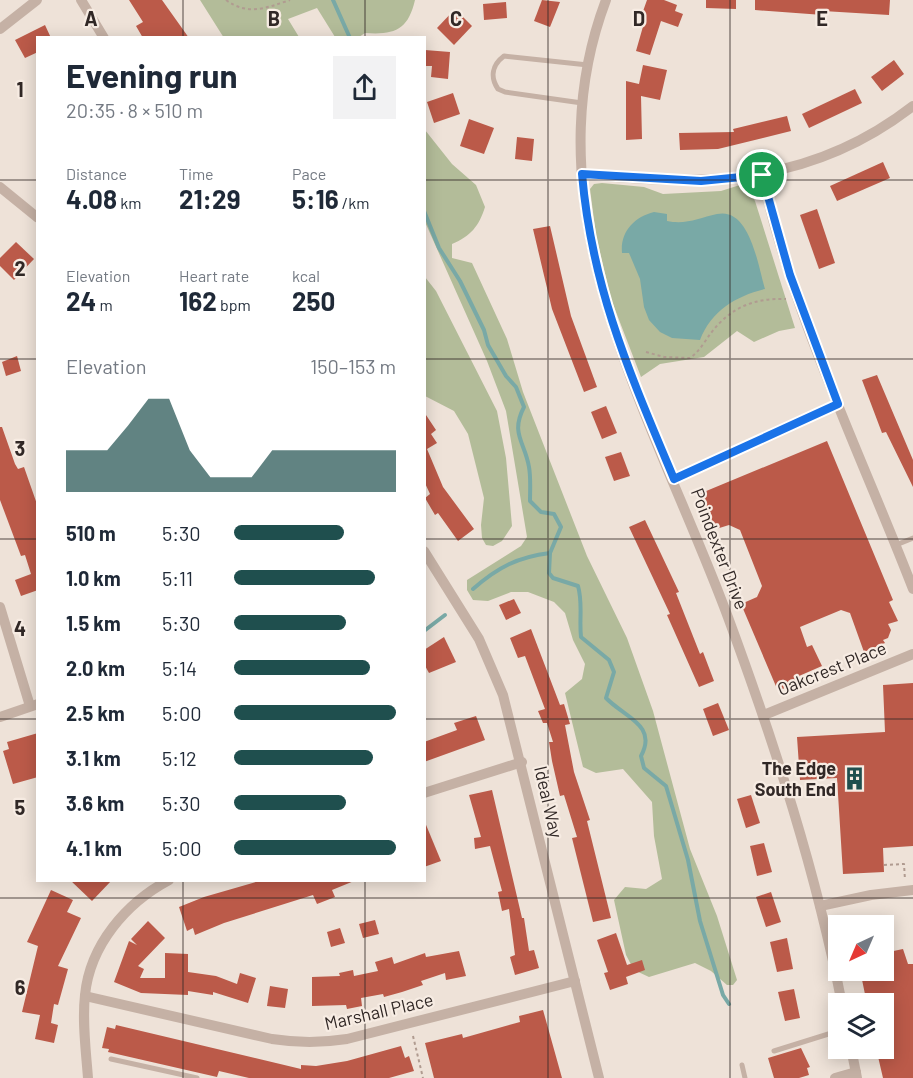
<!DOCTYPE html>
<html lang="en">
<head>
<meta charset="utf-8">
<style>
  :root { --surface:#fff; --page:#f2f2f3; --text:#1f2937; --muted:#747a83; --accent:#1f4f4e }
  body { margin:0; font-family:Barlow,sans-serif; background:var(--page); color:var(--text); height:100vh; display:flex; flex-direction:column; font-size:22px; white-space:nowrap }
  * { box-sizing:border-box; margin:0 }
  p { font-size:20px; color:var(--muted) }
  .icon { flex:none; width:33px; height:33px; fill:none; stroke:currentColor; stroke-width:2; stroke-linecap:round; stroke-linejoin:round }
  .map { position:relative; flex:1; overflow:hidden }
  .panel { position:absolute; left:36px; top:36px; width:390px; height:846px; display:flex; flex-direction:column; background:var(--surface); border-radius:0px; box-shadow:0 3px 15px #0003 }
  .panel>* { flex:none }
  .needle { width:39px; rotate:224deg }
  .fabs { position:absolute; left:828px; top:915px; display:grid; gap:12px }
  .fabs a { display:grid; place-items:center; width:66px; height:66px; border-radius:0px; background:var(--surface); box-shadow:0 3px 15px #0003; font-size:30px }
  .pin { position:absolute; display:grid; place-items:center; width:51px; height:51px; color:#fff; margin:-26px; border:3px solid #fff; border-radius:50%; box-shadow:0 2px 6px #0007 }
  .round { display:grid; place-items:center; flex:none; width:63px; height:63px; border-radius:0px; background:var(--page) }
  .headline { display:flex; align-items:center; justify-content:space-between; height:102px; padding:0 30px }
  h1 { font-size:33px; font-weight:700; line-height:45px }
  .stats { display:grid; grid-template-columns:repeat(3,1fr); gap:9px; height:102px; padding:6px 30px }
  .stats div { display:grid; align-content:center }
  .stats b { font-size:26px; font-weight:700 }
  .stats small { font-size:16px; font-weight:400 }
  .stats p { font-size:16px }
  .chart { height:168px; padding:12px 30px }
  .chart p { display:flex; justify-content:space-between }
  .chart svg { width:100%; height:108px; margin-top:6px; fill:var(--accent); opacity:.7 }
  ul { padding:0 30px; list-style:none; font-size:20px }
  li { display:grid; grid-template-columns:96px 72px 1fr; align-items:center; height:45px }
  li i { height:15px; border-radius:8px; background:var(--accent) }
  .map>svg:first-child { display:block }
  .green { fill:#b3bc99 }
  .water { fill:#79a9a6 }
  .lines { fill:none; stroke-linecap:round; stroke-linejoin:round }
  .stream { stroke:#79a9a6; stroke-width:4 }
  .building { fill:#bb5a49 }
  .path { stroke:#b09b90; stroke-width:2; stroke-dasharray:3 3; stroke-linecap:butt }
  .lane { stroke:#c5b1a5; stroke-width:5 }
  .street { stroke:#c5b1a5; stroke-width:10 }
  .route-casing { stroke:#fff; stroke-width:12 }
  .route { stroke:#1a73e8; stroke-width:8 }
  .grid { fill:none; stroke:#312826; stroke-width:1.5; stroke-opacity:0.55 }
  .labels { text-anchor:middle; stroke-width:4.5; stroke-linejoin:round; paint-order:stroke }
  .street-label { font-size:18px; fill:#312826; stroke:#f7ece3 }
  .poi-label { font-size:18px; font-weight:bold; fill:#312826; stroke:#f7ece3; text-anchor:end }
  .grid-label { font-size:20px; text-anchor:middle; font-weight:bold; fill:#312826; stroke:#f7ece3; stroke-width:4.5; stroke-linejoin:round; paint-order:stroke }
</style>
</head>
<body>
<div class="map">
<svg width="913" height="1078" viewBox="0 0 913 1078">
  <rect width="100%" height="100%" fill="#eee2d8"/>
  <g class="green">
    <path d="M200 0H415C408 30 395 35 365 33L359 37H335L317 8 288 19 299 37 224 38Z"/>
    <path d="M425 130 452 164 476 185 485 207C479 226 471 236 452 244V258L472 263 507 339 523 392 587 556 627 638 653 711 690 849 717 916 737 980 733 985H727L711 971 695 963 649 977 634 970 626 955 614 900 625 887 646 889 662 879 654 836 652 802 623 769 596 773 583 767 565 693 582 679 585 664 573 640 565 613 554 602 528 592H511L488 601 473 600 467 590V580L521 546 527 537 506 411 487 361 425 222Z"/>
    <polygon points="602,183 644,187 663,194 721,191 740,185 747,187 755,201 795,328 779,331 754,342 737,331 704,357 660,364 641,377 611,299 596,235 590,189 594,184"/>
    <polygon points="425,277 436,291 497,411 506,458 512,526 502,541 493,546 486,545 482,538 481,525 484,498 468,434 454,411 425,396"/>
  </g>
  <path class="water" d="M654 212 667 214V221C686 225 699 218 717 214 750 207 758 266 765 289 736 296 711 311 700 340L672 338 660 332 649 320 644 307 640 279 629 253H622C620 232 634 217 654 212Z"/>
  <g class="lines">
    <g class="stream">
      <polyline points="333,0 350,38"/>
      <path d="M424 211 439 248 460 281 484 330 488 345 506 376 516 387 524 407C510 434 525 442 529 467 531 478 530 490 530 501L541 512 554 514 561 527 550 553 549 573 553 578 578 586C583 603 579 619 581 637L609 660 614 672 606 698C624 717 658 725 641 756L644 768 666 786 688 860 700 921 723 995 729 1004"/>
      <path d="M473 589C498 567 518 557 550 553"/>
      <polyline points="424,631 445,615"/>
    </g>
  </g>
  <g class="building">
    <polygon points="129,0 162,0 189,38 143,38 136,26 143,22"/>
    <polygon points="542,0 560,2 550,27 534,21"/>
    <polygon points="647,0 664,0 677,5 675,11 683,14 678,27 661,21 650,55 636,51 646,16 642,14"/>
    <polygon points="706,0 736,0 736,9 706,8"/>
    <polygon points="755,0 890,0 889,15 823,11 823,15 755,10"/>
    <polygon points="506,2 507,18 484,20 483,4"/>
    <polygon points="455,9 472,26 454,45 437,28"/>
    <polygon points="45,25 51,38 38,38 38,52 25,58 15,40"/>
    <polygon points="425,50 450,52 448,79 431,77 432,66 424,66"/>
    <polygon points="894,60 904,74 882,91 871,77"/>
    <polygon points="643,65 667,70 660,100 641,96 642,139 626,140 626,81 639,84"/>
    <polygon points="855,89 862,103 809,128 802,114"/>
    <polygon points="453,93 460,114 434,123 427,102"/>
    <polygon points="787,116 791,131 718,149 680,150 679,133 734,132 733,129"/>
    <polygon points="469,119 494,128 484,154 460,146"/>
    <polygon points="517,137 534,139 532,161 515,159"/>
    <polygon points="883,162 890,178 837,201 830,186"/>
    <polygon points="817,209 835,263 819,269 800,215"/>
    <polygon points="550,226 571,316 597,387 584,392 552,309 533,229"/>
    <polygon points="16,242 34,259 14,280 0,266 0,258"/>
    <polygon points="17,356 21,371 6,376 2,362"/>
    <polygon points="877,375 913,460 913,487 886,432 882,433 862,380"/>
    <polygon points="606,406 617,433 602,439 591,412"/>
    <polygon points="424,412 436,430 431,434 437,443 427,449 443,487 474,529 458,541 438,513 435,515 425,498 430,494 424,481"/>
    <polygon points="0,427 2,427 15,464 18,469 24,467 38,507 38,590 21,596 15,580 31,574 25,555 21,556 0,500"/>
    <polygon points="827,441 893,600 889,602 898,621 888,624 891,630 888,638 883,640 885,643 864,652 850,613 841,610 800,627 807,647 812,645 822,666 799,676 801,681 778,691 741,604 757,597 762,586 740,530 729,525 713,530 699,494"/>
    <polygon points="621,452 630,476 614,481 605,457"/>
    <polygon points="645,520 679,592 676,593 700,654 703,652 714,681 699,687 667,615 670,614 629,527"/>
    <polygon points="514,599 521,613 506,620 499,605"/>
    <polygon points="531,629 560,705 564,704 570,724 565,725 574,772 590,820 587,821 611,918 593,922 572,838 577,837 564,795 560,796 552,761 549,742 553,742 547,723 543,723 538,711 545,709 525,656 518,658 510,638"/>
    <polygon points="444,637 456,662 429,673 424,664 424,650"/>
    <polygon points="913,683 913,846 883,848 884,872 843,874 837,778 800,780 797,737 885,732 883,685"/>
    <polygon points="718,703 729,730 713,736 703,709"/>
    <polygon points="476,716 485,740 424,762 424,742 457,730 454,723"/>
    <polygon points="38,733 38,777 13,784 3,751 9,749 7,742"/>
    <polygon points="492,790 522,918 524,918 529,951 534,950 539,968 515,975 510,957 515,955 509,909 502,911 498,892 502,891 490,846 475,849 474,838 481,837 469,795"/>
    <polygon points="751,795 760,823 746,828 737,799"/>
    <polygon points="424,820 441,861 424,867"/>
    <polygon points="764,843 772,872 757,876 750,846"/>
    <polygon points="70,880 112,880 92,901"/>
    <polygon points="263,880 354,881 332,890 335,897 317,904 313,895 224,923 195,935 193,928 187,931 179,907 204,897"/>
    <polygon points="51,890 73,900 67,912 81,918 58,966 68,969 58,1005 54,1004 51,1023 58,1025 54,1043 35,1039 40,1015 22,1012 38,946 27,942"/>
    <polygon points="771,892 781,922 766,927 756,897"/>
    <polygon points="375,920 379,934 363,938 359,924"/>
    <polygon points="148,921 165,938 138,966 144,969 140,978 165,978 165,953 188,954 188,972 216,976 237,984 240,973 256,978 248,1003 213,992 213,995 188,991 188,995 141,993 114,982 129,941 137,945 131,939"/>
    <polygon points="340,928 345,943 331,947 327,932"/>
    <polygon points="616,933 627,965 642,960 645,970 626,977 628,984 610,990 604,973 608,972 597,940"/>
    <polygon points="787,938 793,969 777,972 770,942"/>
    <polygon points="903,949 908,964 913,964 913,1078 883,1078 876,1048 884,1048 884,1004 867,1004 860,970 884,970 884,953"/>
    <polygon points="459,951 466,976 446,980 445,973 421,981 423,985 402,992 384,997 383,994 361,998 362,1006 347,1009 346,1005 312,1006 312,977 340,976 339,973 353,970 354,976 378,971 375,962 392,957 394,964 425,953 426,957"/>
    <polygon points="270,986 288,989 285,1008 267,1006"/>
    <polygon points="794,989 800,1018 785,1021 778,992"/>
    <polygon points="543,1010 562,1078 434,1078 425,1043 462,1034 463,1038 520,1022 519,1016"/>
    <polygon points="116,1025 301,1069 301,1065 316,1066 347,1061 401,1046 405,1058 409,1056 414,1071 389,1078 249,1078 219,1071 217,1077 108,1052 109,1049 102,1048 107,1027 115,1029"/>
    <polygon points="801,1048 810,1067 807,1068 809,1075 799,1078 774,1078 768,1058"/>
  </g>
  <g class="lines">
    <g class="path">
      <path d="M226 0C248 16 266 8 290 0"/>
      <path d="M646 352 664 357 690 358C699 352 705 341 711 333 731 307 754 298 786 299"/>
      <polyline points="884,865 904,864 905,880"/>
      <polyline points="413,1036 423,1078"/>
    </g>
    <g class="lane">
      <path d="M582 103 505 92 498 89C490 77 492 65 504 56L588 65"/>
      <polyline points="674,479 838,404"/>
      <polyline points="896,545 913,538"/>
      <polyline points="774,1051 838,1031"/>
      <polyline points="111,1059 197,1078"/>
      <polyline points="742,1065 745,1078"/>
    </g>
    <g class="street">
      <polyline points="81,0 104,38"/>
      <path d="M606 0C525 214 657 424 729 620 775 745 816 872 842 1004"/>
      <polyline points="0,29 37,0"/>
      <path d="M582 174C705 186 810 186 913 106"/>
      <path d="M762 175C794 319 860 452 913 589"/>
      <polyline points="0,187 38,218"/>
      <polyline points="424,551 479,639 503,695 599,1078"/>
      <polyline points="0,607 30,706"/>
      <polyline points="764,715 913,654"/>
      <polyline points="0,717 38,704"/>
      <polyline points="424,793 522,762"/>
      <polyline points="820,906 871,895 913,890"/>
      <path d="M85 996 272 1039C298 1043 321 1043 347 1039L575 981"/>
      <polyline points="851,1048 857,1078"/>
      <path d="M88 1078C86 1051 82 1022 85 995 90 945 126 903 169 880"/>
      <polyline points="835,1078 856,1072"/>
    </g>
  </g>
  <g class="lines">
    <defs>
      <path id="route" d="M582 174 701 181 762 175 790 275 838 404 674 479C630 374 592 289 582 174Z"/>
    </defs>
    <use href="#route" class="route-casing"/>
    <use href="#route" class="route"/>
  </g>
  <path class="grid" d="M183 0V38M365 0V38M548 0V1078M730 0V1078M0 180H38M424 180H913M0 359H38M424 359H913M0 539H38M424 539H913M0 719H38M424 719H913M183 880V1078M365 880V1078M0 898H913"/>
  <defs>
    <symbol id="building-bare" viewBox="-9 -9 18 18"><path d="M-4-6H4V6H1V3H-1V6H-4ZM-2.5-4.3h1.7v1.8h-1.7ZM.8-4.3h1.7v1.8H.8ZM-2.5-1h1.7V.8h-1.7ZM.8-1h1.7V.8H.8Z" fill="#1f4f4e" stroke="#f7ece3" stroke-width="2.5" paint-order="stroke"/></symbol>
  </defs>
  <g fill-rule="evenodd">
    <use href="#building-bare" x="838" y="762" width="33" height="33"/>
  </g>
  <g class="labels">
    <g class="street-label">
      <text transform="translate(719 549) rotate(69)" y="6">Poindexter Drive</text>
      <text transform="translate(832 669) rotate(-22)" y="6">Oakcrest Place</text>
      <text transform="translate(548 802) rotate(77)" y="6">Ideal Way</text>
      <text transform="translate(379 1012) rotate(-13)" y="6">Marshall Place</text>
    </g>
    <g class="poi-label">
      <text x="836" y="775">The Edge<tspan x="836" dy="21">South End</tspan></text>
    </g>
  </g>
  <g class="grid-label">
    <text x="91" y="26">A</text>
    <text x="274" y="26">B</text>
    <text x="456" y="26">C</text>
    <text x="639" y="26">D</text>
    <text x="822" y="26">E</text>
    <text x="20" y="97">1</text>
    <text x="20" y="276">2</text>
    <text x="20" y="456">3</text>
    <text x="20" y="636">4</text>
    <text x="20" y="815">5</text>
    <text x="20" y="995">6</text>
  </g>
</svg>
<div class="fabs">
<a><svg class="needle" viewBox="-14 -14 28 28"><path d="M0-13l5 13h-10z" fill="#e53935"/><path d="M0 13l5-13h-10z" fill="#747a83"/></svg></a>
<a><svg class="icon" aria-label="layers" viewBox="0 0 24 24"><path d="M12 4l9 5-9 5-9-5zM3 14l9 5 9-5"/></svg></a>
</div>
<div class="pin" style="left:762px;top:175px;background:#1e9e55"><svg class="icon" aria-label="arrive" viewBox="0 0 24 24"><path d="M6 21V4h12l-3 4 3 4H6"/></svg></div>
<section class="panel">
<div class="headline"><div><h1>Evening run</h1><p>20:35 · 8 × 510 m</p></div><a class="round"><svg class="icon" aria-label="share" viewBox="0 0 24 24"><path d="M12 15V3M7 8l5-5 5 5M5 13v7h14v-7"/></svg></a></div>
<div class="stats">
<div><p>Distance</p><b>4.08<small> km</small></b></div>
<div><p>Time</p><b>21:29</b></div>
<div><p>Pace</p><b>5:16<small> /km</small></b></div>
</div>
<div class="stats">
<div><p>Elevation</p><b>24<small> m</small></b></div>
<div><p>Heart rate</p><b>162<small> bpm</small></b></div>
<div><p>kcal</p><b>250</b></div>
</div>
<div class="chart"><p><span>Elevation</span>150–153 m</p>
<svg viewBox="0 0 160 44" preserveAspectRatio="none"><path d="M0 44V27L10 27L20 27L30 17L40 6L50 6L60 27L70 38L80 38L90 38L100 27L110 27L120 27L130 27L140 27L150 27L160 27V44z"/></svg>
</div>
<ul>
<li><b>510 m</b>5:30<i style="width:68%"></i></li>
<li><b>1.0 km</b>5:11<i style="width:87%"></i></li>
<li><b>1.5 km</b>5:30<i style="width:69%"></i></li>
<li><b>2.0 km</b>5:14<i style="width:84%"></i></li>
<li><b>2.5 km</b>5:00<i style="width:100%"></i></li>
<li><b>3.1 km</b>5:12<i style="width:86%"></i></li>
<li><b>3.6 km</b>5:30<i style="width:69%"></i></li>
<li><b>4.1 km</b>5:00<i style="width:100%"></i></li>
</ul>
</section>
</div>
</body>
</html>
